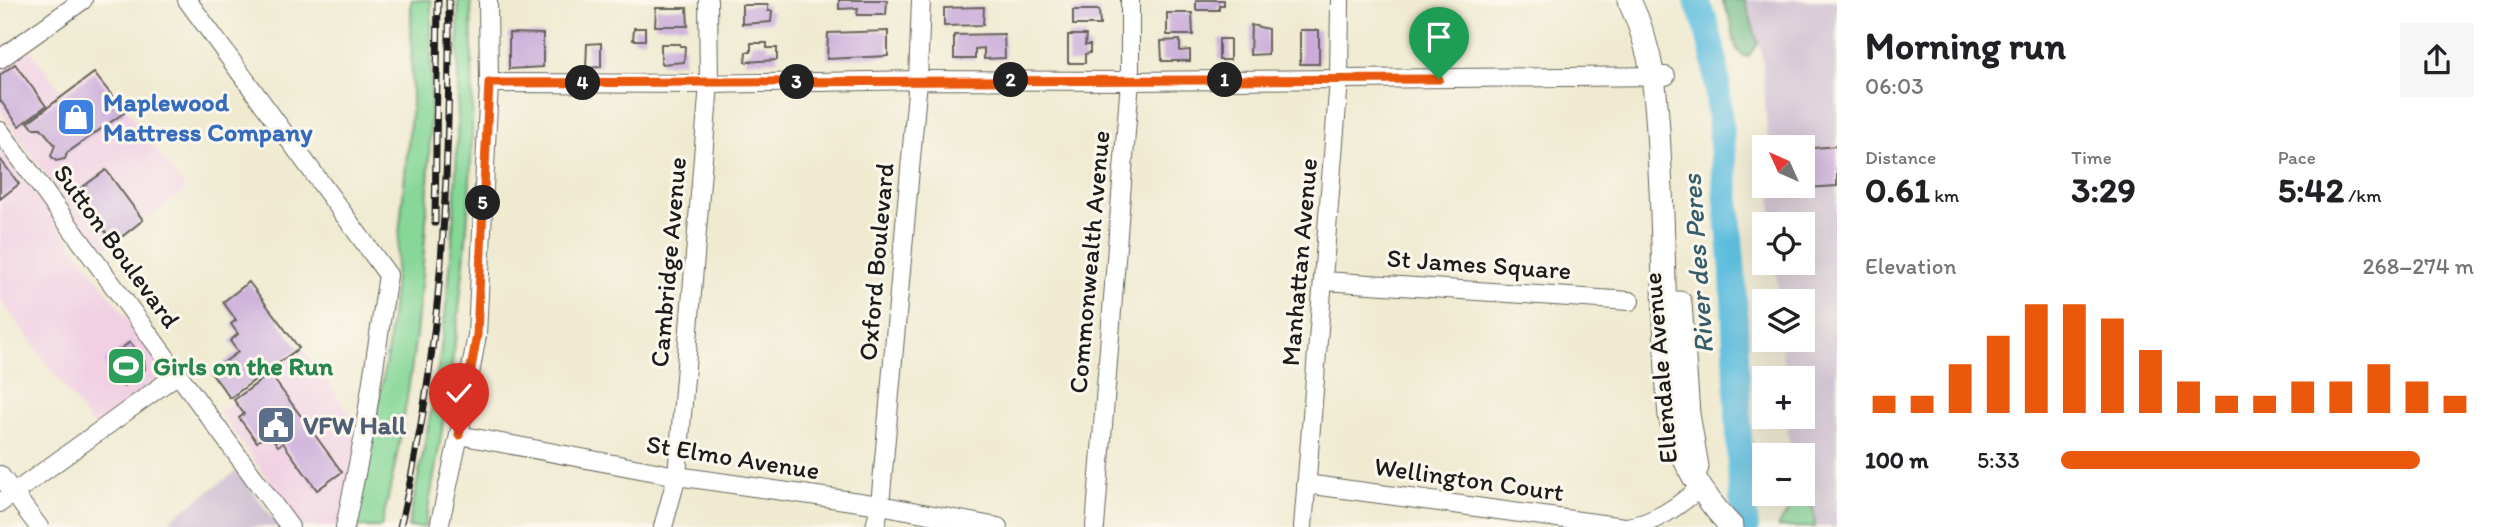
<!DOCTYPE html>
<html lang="en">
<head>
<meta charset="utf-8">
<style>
  :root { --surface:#fff; --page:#f6f6f6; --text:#202124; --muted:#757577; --accent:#ea580c }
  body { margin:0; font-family:Itim,sans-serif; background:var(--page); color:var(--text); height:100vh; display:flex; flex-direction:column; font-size:26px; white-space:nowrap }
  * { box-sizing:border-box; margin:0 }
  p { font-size:23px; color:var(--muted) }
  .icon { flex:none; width:38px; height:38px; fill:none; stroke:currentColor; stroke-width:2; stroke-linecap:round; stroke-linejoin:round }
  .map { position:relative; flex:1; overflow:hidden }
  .drawer { display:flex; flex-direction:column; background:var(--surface); width:665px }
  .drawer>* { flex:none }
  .needle { width:46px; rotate:315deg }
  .buttons { position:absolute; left:1752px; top:135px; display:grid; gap:14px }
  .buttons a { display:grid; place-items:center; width:63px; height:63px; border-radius:0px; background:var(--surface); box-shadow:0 7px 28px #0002; font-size:35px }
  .pin { position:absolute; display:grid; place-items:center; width:60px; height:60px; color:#fff; margin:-72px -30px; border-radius:50% 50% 50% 0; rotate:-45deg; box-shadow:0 0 7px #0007 }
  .pin .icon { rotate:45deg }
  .km { position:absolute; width:35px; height:35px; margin:-18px; border-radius:50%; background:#222; color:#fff; font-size:19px; line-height:35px; text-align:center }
  .round { display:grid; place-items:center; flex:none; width:74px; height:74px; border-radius:0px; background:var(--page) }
  .summary { display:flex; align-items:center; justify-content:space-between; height:119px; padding:0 28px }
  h1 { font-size:38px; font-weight:700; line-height:52px }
  .stats { display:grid; grid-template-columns:repeat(3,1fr); gap:10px; height:119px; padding:7px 28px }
  .stats div { display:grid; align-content:center }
  .stats b { font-size:35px; font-weight:700 }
  .stats small { font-size:19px; font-weight:400 }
  .stats p { font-size:19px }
  .chart { height:196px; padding:14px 28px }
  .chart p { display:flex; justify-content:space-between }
  .chart svg { width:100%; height:126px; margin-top:7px; stroke:var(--accent); stroke-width:6 }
  ul { padding:0 28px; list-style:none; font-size:23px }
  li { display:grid; grid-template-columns:112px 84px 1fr; align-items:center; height:52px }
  li i { height:18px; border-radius:9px; background:var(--accent) }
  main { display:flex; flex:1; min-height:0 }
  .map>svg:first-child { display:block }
  .built { fill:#f1d0e3 }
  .industrial { fill:#cebed1 }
  .green { fill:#86d798; stroke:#517a5a; stroke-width:2 }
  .forest { fill:#6cb880; stroke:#446a4e; stroke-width:2 }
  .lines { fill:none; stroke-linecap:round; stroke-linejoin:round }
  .river { stroke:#5fbede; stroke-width:26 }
  .building { fill:#caabda }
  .minor-casing { stroke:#66645b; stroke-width:20 }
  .major-casing { stroke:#66645b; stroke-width:25 }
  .minor { stroke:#fff; stroke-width:18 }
  .major { stroke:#fff; stroke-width:23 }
  .rail-casing { stroke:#1c1c1c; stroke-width:7 }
  .rail { stroke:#fbf7ec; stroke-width:4.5; stroke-dasharray:13; stroke-linecap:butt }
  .route-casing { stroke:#fff; stroke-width:14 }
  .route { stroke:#ea580c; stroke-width:9 }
  .labels { text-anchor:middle; stroke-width:6; stroke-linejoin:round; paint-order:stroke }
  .shop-label { font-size:26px; font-weight:bold; fill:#366cbe; stroke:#fbf7ec; text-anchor:start }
  .street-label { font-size:26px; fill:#1c1c1c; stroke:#fbf7ec }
  .leisure-label { font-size:26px; font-weight:bold; fill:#27864d; stroke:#fbf7ec; text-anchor:start }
  .service-label { font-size:26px; font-weight:bold; fill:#4e5e75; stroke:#fbf7ec; text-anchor:start }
  .water-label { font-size:28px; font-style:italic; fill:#375d6a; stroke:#fbf7ec }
</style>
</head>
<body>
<main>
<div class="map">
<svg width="1837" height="527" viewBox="0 0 1837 527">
  <rect width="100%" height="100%" fill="#fbf7ec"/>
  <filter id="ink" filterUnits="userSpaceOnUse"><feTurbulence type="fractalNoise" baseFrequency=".0143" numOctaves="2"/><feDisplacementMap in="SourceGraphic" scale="14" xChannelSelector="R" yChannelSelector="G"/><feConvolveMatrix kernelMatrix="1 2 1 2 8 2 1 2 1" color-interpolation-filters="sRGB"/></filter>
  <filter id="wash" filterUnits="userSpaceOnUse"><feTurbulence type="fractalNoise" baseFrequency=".00686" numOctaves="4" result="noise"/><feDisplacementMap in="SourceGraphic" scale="28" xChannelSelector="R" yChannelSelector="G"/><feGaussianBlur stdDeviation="1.57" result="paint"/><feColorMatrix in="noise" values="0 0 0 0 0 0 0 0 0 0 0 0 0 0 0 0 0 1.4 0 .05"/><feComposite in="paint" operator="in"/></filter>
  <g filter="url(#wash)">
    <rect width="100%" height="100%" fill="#efead0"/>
    <g class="built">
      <polygon points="28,47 62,92 96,68 186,190 101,252 0,111 0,68"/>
      <polygon points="0,147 160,363 163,372 160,378 93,426 0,299"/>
      <polygon points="304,350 361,429 339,527 303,527 219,412"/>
    </g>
    <g class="industrial">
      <polygon points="1745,0 1837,0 1837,527 1815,527 1813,508 1801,494 1802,455 1790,455 1787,417 1802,416 1802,378 1784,378 1781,340 1802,340 1802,301 1778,301 1776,263 1802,262 1802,224 1773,224 1770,186 1802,186 1802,147 1768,147 1762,55"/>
      <polygon points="237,471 279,527 176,527 170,519"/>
    </g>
    <g class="green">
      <path d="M411 0H431C433 176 424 355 381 527H353L370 455 388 348 412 103Z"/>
      <path d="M458 0H471C472 60 474 121 470 181 464 297 447 411 425 525V527H408C420 470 432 413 440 355 457 238 459 118 458 0Z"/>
      <polygon points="1797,504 1806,504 1813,508 1815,527 1778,527 1790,508"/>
    </g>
    <path class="forest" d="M1722 0H1745L1758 43 1748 57C1731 53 1735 36 1731 22 1729 15 1725 7 1722 0Z"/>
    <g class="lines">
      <polyline class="river" points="1696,0 1706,24 1715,62 1733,272 1741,488 1746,527"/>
    </g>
    <g id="blocks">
      <g class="building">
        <polygon points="839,0 887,0 886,15 857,15 858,8 839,9"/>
        <polygon points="1196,0 1224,0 1224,5 1219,5 1219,10 1196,10"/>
        <polygon points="742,5 768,5 768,11 772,11 771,22 742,24"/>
        <polygon points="984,7 983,25 944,26 944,8"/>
        <polygon points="656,8 687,8 688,26 655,26"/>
        <polygon points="1073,10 1099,10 1100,25 1073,25"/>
        <polygon points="1167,13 1192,13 1193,35 1167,35"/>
        <polygon points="1251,25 1268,29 1268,54 1250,55"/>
        <polygon points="634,28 645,28 645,40 633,40"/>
        <rect x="1300" y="30" width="19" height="34"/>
        <polygon points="888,31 888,56 827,59 828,33"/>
        <polygon points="509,33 543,34 543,67 509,69"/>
        <polygon points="1004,34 1005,58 984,59 984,48 975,49 975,59 954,59 954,35"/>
        <polygon points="1068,35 1086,35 1085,45 1090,45 1090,53 1085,54 1085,63 1068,63"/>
        <rect x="1219" y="39" width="11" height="21"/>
        <polygon points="1180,40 1180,51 1190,50 1190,61 1162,61 1161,41"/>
        <polygon points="601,43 601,67 586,68 587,44"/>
        <polygon points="751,43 767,43 767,48 777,48 777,60 745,62 746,52 751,52"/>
        <polygon points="661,44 680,44 680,46 685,46 684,62 661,64"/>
        <polygon points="15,64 46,106 19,126 0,100 0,75"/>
        <polygon points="94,73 125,112 67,153 65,159 56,161 51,156 55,145 41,128 33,128 28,122"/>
        <polygon points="1837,146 1837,186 1775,190 1774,186 1802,186 1802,149"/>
        <polygon points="0,159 19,184 0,199"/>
        <polygon points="106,170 143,220 114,243 76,192"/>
        <polygon points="249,282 299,348 230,398 211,372 238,352 230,341 238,334 231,324 236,320 223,302"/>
        <polygon points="130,342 144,360 145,369 123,386 104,362"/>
        <polygon points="270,374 342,472 317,490 283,443 278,446 268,433 257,442 239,418 244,414 234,400"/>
      </g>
    </g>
  </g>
  <g filter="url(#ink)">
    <use href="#blocks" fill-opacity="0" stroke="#66645b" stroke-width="2"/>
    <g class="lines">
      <defs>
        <g id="minor">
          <polyline points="187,0 388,275 363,440 345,527"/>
          <polyline points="0,59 83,0"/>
          <polyline points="489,83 709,84 918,80 1130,81 1666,76"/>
          <polyline points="0,131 290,527"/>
          <polyline points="1324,281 1630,301"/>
          <polyline points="459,435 677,476 880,505 998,527"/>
          <polyline points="0,475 39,527"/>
          <polyline points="1306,484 1624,527"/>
          <polyline points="0,503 178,374"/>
          <polyline points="439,527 459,435 477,335 489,83 488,0"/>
          <polyline points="663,527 677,476 709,84 708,0"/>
          <polyline points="875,527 880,505 918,80 921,0"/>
          <polyline points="1095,527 1130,81 1130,0"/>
          <polyline points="1303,527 1339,80 1340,0"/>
          <path d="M1626 527C1655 524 1678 506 1700 488"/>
        </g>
        <g id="major">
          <path d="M1629 0C1657 59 1657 108 1660 171 1665 253 1663 335 1670 416 1680 459 1701 495 1732 527"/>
          <polyline points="1680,303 1688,414 1697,467"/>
        </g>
      </defs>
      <use href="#minor" class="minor-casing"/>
      <use href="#major" class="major-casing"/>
      <use href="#minor" class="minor"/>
      <use href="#major" class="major"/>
      <defs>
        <g id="rail">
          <polyline points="435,223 438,0"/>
          <path d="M400 527C442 354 450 178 449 0"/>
        </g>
      </defs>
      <use href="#rail" class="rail-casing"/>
      <use href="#rail" class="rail"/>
    </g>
  </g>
  <g class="lines" filter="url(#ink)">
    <defs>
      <polyline id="route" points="459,435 477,335 489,83 1439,79"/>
    </defs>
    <use href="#route" class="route-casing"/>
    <use href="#route" class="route"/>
  </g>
  <defs>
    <symbol id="shop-square" viewBox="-11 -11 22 22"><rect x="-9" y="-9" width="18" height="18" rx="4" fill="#3f7fe0" stroke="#fbf7ec"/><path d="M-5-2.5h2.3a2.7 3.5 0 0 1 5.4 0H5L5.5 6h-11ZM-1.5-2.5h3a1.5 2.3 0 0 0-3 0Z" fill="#fff"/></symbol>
    <symbol id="stadium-square" viewBox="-11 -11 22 22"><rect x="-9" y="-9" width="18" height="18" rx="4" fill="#2e9e5b" stroke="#fbf7ec"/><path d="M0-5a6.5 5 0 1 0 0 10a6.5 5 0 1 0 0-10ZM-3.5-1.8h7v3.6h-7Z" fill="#fff"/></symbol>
    <symbol id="civic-square" viewBox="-11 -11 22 22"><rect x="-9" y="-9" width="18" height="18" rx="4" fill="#5c6f8a" stroke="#fbf7ec"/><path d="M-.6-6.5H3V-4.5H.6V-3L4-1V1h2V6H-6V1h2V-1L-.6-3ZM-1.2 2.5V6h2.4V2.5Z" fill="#fff"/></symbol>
  </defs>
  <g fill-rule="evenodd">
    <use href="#shop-square" x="54" y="95" width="44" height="44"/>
    <use href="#stadium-square" x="104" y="344" width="44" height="44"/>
    <use href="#civic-square" x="254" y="403" width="44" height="44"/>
  </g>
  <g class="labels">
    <g class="shop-label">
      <text x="103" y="111">Maplewood<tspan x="103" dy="30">Mattress Company</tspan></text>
    </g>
    <g class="street-label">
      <text transform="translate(117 246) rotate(54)" y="9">Sutton Boulevard</text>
      <text transform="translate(668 262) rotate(-85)" y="9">Cambridge Avenue</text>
      <text transform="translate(876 262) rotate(-85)" y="9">Oxford Boulevard</text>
      <text transform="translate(1089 262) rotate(-85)" y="9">Commonwealth Avenue</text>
      <text transform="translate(1299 262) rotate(-85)" y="9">Manhattan Avenue</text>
      <text transform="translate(1479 264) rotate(4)" y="9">St James Square</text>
      <text transform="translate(1660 368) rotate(-95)" y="9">Ellendale Avenue</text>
      <text transform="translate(733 457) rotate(9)" y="9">St Elmo Avenue</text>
      <text transform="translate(1469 479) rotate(8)" y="9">Wellington Court</text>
    </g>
    <g class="leisure-label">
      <text x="153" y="375">Girls on the Run</text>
    </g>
    <g class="service-label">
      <text x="303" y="434">VFW Hall</text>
    </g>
    <g class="water-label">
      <text transform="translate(1697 264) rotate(-94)" y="10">River des Peres</text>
    </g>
  </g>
</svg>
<div class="buttons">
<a><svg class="needle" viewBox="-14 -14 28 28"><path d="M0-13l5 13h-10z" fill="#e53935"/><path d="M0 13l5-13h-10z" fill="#757577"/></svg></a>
<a><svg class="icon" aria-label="locate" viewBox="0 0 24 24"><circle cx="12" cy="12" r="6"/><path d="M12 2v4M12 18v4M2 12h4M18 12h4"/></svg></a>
<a><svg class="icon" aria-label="layers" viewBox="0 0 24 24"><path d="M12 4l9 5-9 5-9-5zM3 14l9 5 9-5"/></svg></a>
<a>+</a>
<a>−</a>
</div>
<div class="pin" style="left:1439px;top:79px;background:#1e9e55"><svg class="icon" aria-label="arrive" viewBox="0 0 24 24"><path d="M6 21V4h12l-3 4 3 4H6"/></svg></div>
<div class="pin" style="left:459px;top:435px;background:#d93025"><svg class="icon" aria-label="check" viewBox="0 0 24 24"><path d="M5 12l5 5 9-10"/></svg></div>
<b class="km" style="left:1225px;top:80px">1</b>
<b class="km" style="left:1011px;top:80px">2</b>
<b class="km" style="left:797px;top:82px">3</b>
<b class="km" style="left:583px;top:83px">4</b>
<b class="km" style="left:483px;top:203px">5</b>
</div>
<section class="drawer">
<div class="summary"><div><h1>Morning run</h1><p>06:03</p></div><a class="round"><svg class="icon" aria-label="share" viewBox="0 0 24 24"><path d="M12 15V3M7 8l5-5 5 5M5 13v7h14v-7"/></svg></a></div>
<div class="stats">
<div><p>Distance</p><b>0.61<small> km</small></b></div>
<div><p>Time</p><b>3:29</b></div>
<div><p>Pace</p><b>5:42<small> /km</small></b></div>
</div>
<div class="chart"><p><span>Elevation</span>268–274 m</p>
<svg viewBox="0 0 160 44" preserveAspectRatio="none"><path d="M5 44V38M15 44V38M25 44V27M35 44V17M45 44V6M55 44V6M65 44V11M75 44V22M85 44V33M95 44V38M105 44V38M115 44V33M125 44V33M135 44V27M145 44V33M155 44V38"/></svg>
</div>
<ul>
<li><b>100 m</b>5:33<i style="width:87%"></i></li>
</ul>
</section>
</main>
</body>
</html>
